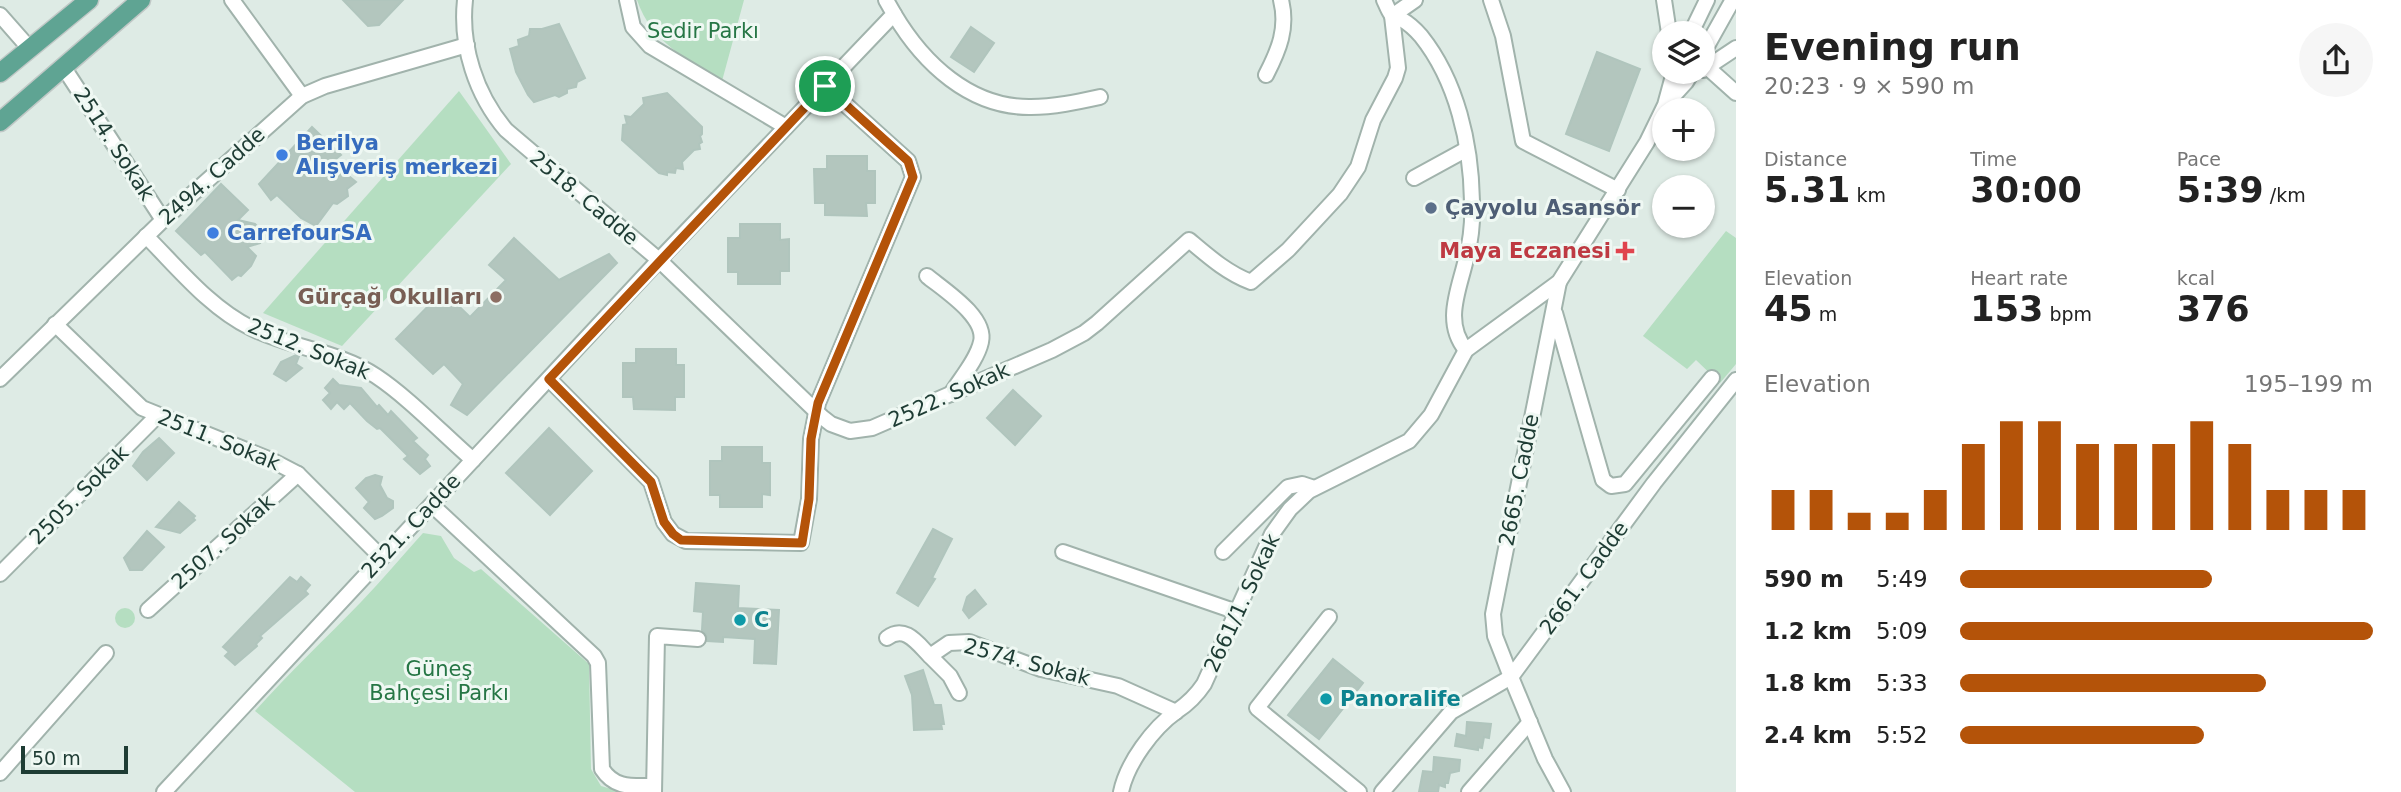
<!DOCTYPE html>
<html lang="en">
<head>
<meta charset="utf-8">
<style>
  :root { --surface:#fff; --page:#f6f6f6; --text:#222; --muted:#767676; --accent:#b45309 }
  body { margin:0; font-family:"DejaVu Sans",sans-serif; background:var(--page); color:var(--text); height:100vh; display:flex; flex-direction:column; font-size:26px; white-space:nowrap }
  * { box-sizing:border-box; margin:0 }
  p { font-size:23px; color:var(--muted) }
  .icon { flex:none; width:38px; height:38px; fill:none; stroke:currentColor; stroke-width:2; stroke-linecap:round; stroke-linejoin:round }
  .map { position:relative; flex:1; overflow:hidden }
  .side { display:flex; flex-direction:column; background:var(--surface); width:665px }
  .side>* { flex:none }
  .buttons { position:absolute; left:1652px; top:21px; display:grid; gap:14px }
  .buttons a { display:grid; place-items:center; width:63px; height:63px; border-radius:50%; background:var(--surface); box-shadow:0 2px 5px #0004; font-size:35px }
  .scale { position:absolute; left:21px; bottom:18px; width:107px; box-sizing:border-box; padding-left:7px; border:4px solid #1e3c34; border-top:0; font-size:19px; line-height:24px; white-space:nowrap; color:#1e3c34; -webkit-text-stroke:5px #eff8f3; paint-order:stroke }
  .pin { position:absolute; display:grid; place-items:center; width:60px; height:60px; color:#fff; margin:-30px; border:4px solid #fff; border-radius:50%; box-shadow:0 2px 7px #0007 }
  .round { display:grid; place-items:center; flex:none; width:74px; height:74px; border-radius:37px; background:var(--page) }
  .summary { display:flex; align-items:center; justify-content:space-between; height:119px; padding:0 28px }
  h1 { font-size:38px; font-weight:700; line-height:52px }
  .metrics { display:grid; grid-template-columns:repeat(3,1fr); gap:10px; height:119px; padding:7px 28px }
  .metrics div { display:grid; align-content:center }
  .metrics b { font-size:35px; font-weight:700 }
  .metrics small { font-size:19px; font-weight:400 }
  .metrics p { font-size:19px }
  .chart { height:196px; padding:14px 28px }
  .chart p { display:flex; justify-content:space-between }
  .chart svg { width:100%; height:126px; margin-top:7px; stroke:var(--accent); stroke-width:6 }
  ul { padding:0 28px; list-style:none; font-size:23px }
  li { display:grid; grid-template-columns:112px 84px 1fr; align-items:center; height:52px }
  li i { height:18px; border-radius:9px; background:var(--accent) }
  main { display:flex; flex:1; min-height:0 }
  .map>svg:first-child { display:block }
  .green { fill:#b5dec1 }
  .building { fill:#b3c6be; stroke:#b0c5bd; stroke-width:2 }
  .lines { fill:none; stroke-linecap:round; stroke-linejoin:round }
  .minor-casing { stroke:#a1b3ac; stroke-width:18 }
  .major-casing { stroke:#c0c8c6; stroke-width:21 }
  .minor { stroke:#fff; stroke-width:14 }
  .major { stroke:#5fa493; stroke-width:18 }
  .route-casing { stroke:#fff; stroke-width:14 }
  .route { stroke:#b45309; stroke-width:9 }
  .shop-dot { fill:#3f7fe0; stroke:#eff8f3; stroke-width:2.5 }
  .service-dot { fill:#5c6f8a; stroke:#eff8f3; stroke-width:2.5 }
  .health-dot { fill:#e0444e; stroke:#eff8f3; stroke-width:2.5 }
  .education-dot { fill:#8d6e63; stroke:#eff8f3; stroke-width:2.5 }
  .culture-dot { fill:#0f9aa8; stroke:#eff8f3; stroke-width:2.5 }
  .labels { text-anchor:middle; stroke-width:6; stroke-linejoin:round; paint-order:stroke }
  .park-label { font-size:21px; fill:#267645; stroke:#eff8f3 }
  .shop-label { font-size:21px; font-weight:bold; fill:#366cbe; stroke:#eff8f3; text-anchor:start }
  .street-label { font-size:21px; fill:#1e3c34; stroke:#eff8f3 }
  .service-label { font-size:21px; font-weight:bold; fill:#4e5e75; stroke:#eff8f3; text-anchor:start }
  .health-label { font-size:21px; font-weight:bold; fill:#be3a42; stroke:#eff8f3; text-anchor:end }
  .education-label { font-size:21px; font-weight:bold; fill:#785e54; stroke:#eff8f3; text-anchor:end }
  .culture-label { font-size:21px; font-weight:bold; fill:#0d838f; stroke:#eff8f3; text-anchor:start }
</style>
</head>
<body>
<main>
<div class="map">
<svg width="1736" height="792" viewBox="0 0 1736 792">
  <rect width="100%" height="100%" fill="#deebe5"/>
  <g class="green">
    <path d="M637 0H744L722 81C686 58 652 43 637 0Z"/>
    <polygon points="459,91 511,164 342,346 263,313"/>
    <polygon points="1726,231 1736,238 1736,364 1720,383 1696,360 1687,369 1643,336"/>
    <path d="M423 533 441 536 454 558 474 572 481 569 589 664 591 769 601 786 622 792H355L255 711C289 673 326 638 361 602 382 580 402 556 423 533Z"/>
    <circle cx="125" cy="618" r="10"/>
  </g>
  <g class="building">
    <polygon points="343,0 403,0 379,25 368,26"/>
    <polygon points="559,24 585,78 577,82 576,87 567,89 567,93 559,97 555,95 534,102 528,95 516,72 510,49 519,46 518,40 529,36 530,29 542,29"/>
    <polygon points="971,27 994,43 974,72 951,57"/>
    <polygon points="1597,52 1640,69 1609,151 1566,134"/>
    <polygon points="667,93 702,127 702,134 700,136 702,142 699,144 700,149 694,150 682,162 683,169 676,168 675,173 667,172 667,175 659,173 622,140 623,125 627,124 625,116 631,117 644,104 643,98"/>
    <polygon points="312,127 341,155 332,162 356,182 347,189 348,196 337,204 333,203 316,226 301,218 277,195 271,200 259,184"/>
    <polygon points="827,156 867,156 867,171 875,171 875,203 866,203 867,216 825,215 825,203 815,203 814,169 827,169"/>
    <polygon points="221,184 248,210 238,220 255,224 258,227 257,232 260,243 247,247 256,256 251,266 241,276 238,275 232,280 205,252 201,255 176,231"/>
    <polygon points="740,224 780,224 780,240 789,239 789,271 780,271 780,284 738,284 738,272 728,272 728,238 740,238"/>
    <polygon points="514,238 559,280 609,254 617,263 467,415 451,405 463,384 444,364 433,374 396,339 443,291 470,317 506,280 489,265"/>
    <polygon points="636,349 676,349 676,365 684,365 684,397 675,397 675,410 634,409 633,397 623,397 623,363 636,363"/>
    <polygon points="296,355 299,356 296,364 302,368 286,381 274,374 281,362"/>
    <polygon points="333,379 339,385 361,388 377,407 379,405 388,415 391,411 417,438 413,441 428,455 425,459 430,466 420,474 404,459 408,456 380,428 377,429 367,421 350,403 344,409 337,402 331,409 323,400 330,393 325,388"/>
    <polygon points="1013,390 1041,416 1015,445 987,418"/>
    <polygon points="549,428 592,471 550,515 506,473"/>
    <polygon points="159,438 174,453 147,480 133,466 143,452"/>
    <polygon points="722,447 762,447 762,463 770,463 770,495 762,494 762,507 720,507 720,495 710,495 710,461 722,461"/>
    <polygon points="375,475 382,477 380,485 387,498 393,501 393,508 382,516 375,519 364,508 369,502 356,488 366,478"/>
    <polygon points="179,502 195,516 193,518 195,520 180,533 156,527"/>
    <polygon points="933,529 952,539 932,578 935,579 918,606 897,593"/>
    <polygon points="147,531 164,547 142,570 130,570 124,558"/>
    <polygon points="290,577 297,582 301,577 310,585 305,591 308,594 260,636 262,638 256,644 257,646 235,665 225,656 229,652 223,647"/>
    <polygon points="696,583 739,586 738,608 779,610 776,664 754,663 755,639 723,637 723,642 707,641 706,634 702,630 703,612 694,611"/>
    <polygon points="975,590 986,604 969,618 963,610 967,597"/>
    <polygon points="1333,659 1363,683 1319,739 1288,715"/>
    <polygon points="923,670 934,705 941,705 944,724 941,724 942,729 914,730 912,695 905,676"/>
    <polygon points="1467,722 1491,724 1489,738 1484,737 1482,748 1478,747 1478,750 1455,746 1457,734 1466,736"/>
    <polygon points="1434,757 1460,760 1459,771 1450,773 1448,783 1445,783 1445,787 1439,785 1438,792 1419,792 1423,771 1433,772"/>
  </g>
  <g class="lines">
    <defs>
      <g id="minor">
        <polyline points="232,0 302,96"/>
        <path d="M465 0C460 46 476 95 506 130L659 260 822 417 831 424 850 431 872 428 1052 350 1084 333 1097 323 1189 240C1208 256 1227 273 1251 282L1288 250 1340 194 1358 167 1373 120 1395 78 1398 68 1392 16 1415 0"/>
        <polyline points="627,0 633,27 650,46 786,127"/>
        <path d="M1384 0C1386 4 1388 10 1391 14 1394 17 1397 17 1401 19 1408 23 1415 29 1421 36 1457 81 1471 144 1472 201 1473 220 1471 240 1466 259 1459 290 1443 322 1466 350"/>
        <polyline points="1491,0 1503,36 1523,141 1618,190"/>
        <polyline points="1664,0 1669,33"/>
        <path d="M894 14C923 63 970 108 1031 107 1054 107 1077 102 1100 97"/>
        <polyline points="0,15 30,49"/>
        <polyline points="1691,33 1707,0"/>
        <polyline points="1703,53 1731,3"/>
        <polyline points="1707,67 1736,93"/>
        <polyline points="64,68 163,220"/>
        <polyline points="1703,70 1736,48"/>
        <path d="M1266 75C1279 50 1288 28 1281 0"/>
        <polyline points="1666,104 1686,82 1692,72"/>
        <polyline points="1414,178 1467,149"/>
        <path d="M146 236C178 268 210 308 251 328 291 348 338 351 376 376 409 398 443 434 473 460"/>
        <path d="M927 276C944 290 987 317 981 342 977 360 960 379 951 394"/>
        <polyline points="1555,313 1603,480 1611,486 1625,484 1712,378"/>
        <polyline points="55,324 142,408 271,460 298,474 381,557"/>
        <polyline points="0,379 163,220 302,96 325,86 467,45"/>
        <polyline points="549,379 651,482 664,522 673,534 686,541 801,543 809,499 811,439 818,403 913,177 908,161 825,86"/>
        <path d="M432 505 594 656 598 663 602 769C615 789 632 786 654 786"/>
        <polyline points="1063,552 1237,612"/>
        <polyline points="1223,552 1288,487 1302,484 1314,488"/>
        <polyline points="0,574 157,416"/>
        <polyline points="148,610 298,474"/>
        <polyline points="1329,617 1257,708 1359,792"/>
        <path d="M887 638C905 624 918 644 930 656L949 643 969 642 1041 669 1118 686 1176 712"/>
        <polyline points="930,656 950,676 959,693"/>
        <polyline points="0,773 106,653"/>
        <polyline points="164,792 659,260 894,14 886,0"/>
        <polyline points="654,792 657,636 698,639"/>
        <path d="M1121 792C1127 763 1153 728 1177 711 1189 703 1196 696 1204 684L1272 534 1290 509 1309 491 1409 441 1431 415 1466 350 1559 282 1647 142 1665 105 1674 72"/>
        <polyline points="1382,792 1451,712 1511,677 1495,636 1493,614 1559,282"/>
        <polyline points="1469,792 1530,722"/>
        <polyline points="1563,792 1545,759 1511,677 1654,483 1736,380"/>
      </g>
      <g id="major">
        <polyline points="0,73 89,0"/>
        <polyline points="0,122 141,0"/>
      </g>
    </defs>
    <use href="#minor" class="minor-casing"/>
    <use href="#major" class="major-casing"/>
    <use href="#minor" class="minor"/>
    <use href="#major" class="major"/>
  </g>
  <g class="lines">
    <defs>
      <polygon id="route" points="825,86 908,161 913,177 818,403 811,439 809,499 802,543 681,540 673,534 664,522 651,482 549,379"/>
    </defs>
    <use href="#route" class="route-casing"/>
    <use href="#route" class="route"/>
  </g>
  <g class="shop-dot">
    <circle cx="282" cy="155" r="7"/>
    <circle cx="213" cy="233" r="7"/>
  </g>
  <circle class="service-dot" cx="1431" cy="208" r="7"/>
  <path class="health-dot" d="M1621.5 240.5h7v7h7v7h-7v7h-7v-7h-7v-7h7z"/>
  <circle class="education-dot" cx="496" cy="297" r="7"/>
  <g class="culture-dot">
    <circle cx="740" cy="620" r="7"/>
    <circle cx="1326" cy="699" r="7"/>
  </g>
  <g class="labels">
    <g class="park-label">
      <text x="703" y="38">Sedir Parkı</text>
      <text x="439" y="676">Güneş<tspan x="439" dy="24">Bahçesi Parkı</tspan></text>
    </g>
    <g class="shop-label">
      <text x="296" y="150">Berilya<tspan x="296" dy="24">Alışveriş merkezi</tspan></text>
      <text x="227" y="240">CarrefourSA</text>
    </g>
    <g class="street-label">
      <text transform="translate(114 144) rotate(57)" y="7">2514. Sokak</text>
      <text transform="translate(212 176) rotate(-42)" y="7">2494. Cadde</text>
      <text transform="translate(584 198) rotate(40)" y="7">2518. Cadde</text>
      <text transform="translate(309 349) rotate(22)" y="7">2512. Sokak</text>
      <text transform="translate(949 395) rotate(-24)" y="7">2522. Sokak</text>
      <text transform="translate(219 440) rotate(22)" y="7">2511. Sokak</text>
      <text transform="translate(1519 480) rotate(-79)" y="7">2665. Cadde</text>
      <text transform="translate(79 495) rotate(-45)" y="7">2505. Sokak</text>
      <text transform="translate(411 526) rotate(-47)" y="7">2521. Cadde</text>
      <text transform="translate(223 542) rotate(-42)" y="7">2507. Sokak</text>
      <text transform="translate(1584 578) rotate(-54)" y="7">2661. Cadde</text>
      <text transform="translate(1242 603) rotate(-65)" y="7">2661/1. Sokak</text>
      <text transform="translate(1027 662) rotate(15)" y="7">2574. Sokak</text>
    </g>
    <g class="service-label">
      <text x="1445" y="215">Çayyolu Asansör</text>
    </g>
    <g class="health-label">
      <text x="1611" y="258">Maya Eczanesi</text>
    </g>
    <g class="education-label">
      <text x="482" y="304">Gürçağ Okulları</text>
    </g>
    <g class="culture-label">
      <text x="754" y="627">C</text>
      <text x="1340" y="706">Panoralife</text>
    </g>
  </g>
</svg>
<div class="buttons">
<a><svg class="icon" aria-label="layers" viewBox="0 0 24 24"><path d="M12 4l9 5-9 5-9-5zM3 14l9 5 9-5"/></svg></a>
<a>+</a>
<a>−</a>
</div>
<div class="scale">50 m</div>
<div class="pin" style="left:825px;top:86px;background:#1e9e55"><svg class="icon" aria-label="arrive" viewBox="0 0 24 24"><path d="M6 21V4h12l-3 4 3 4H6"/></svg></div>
</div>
<section class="side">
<div class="summary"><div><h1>Evening run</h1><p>20:23 · 9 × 590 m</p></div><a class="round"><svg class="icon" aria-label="share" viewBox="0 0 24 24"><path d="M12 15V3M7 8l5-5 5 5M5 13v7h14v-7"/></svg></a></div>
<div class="metrics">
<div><p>Distance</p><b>5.31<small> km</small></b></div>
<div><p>Time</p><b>30:00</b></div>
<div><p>Pace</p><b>5:39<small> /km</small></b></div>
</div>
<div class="metrics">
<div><p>Elevation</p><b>45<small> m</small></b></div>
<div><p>Heart rate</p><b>153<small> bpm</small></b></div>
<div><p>kcal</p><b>376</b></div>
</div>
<div class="chart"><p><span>Elevation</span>195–199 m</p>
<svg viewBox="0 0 160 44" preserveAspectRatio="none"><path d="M5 44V30M15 44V30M25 44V38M35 44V38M45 44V30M55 44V14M65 44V6M75 44V6M85 44V14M95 44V14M105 44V14M115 44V6M125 44V14M135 44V30M145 44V30M155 44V30"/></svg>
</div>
<ul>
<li><b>590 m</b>5:49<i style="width:61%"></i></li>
<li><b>1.2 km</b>5:09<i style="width:100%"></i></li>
<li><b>1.8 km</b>5:33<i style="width:74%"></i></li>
<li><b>2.4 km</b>5:52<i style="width:59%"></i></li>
</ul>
</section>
</main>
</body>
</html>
